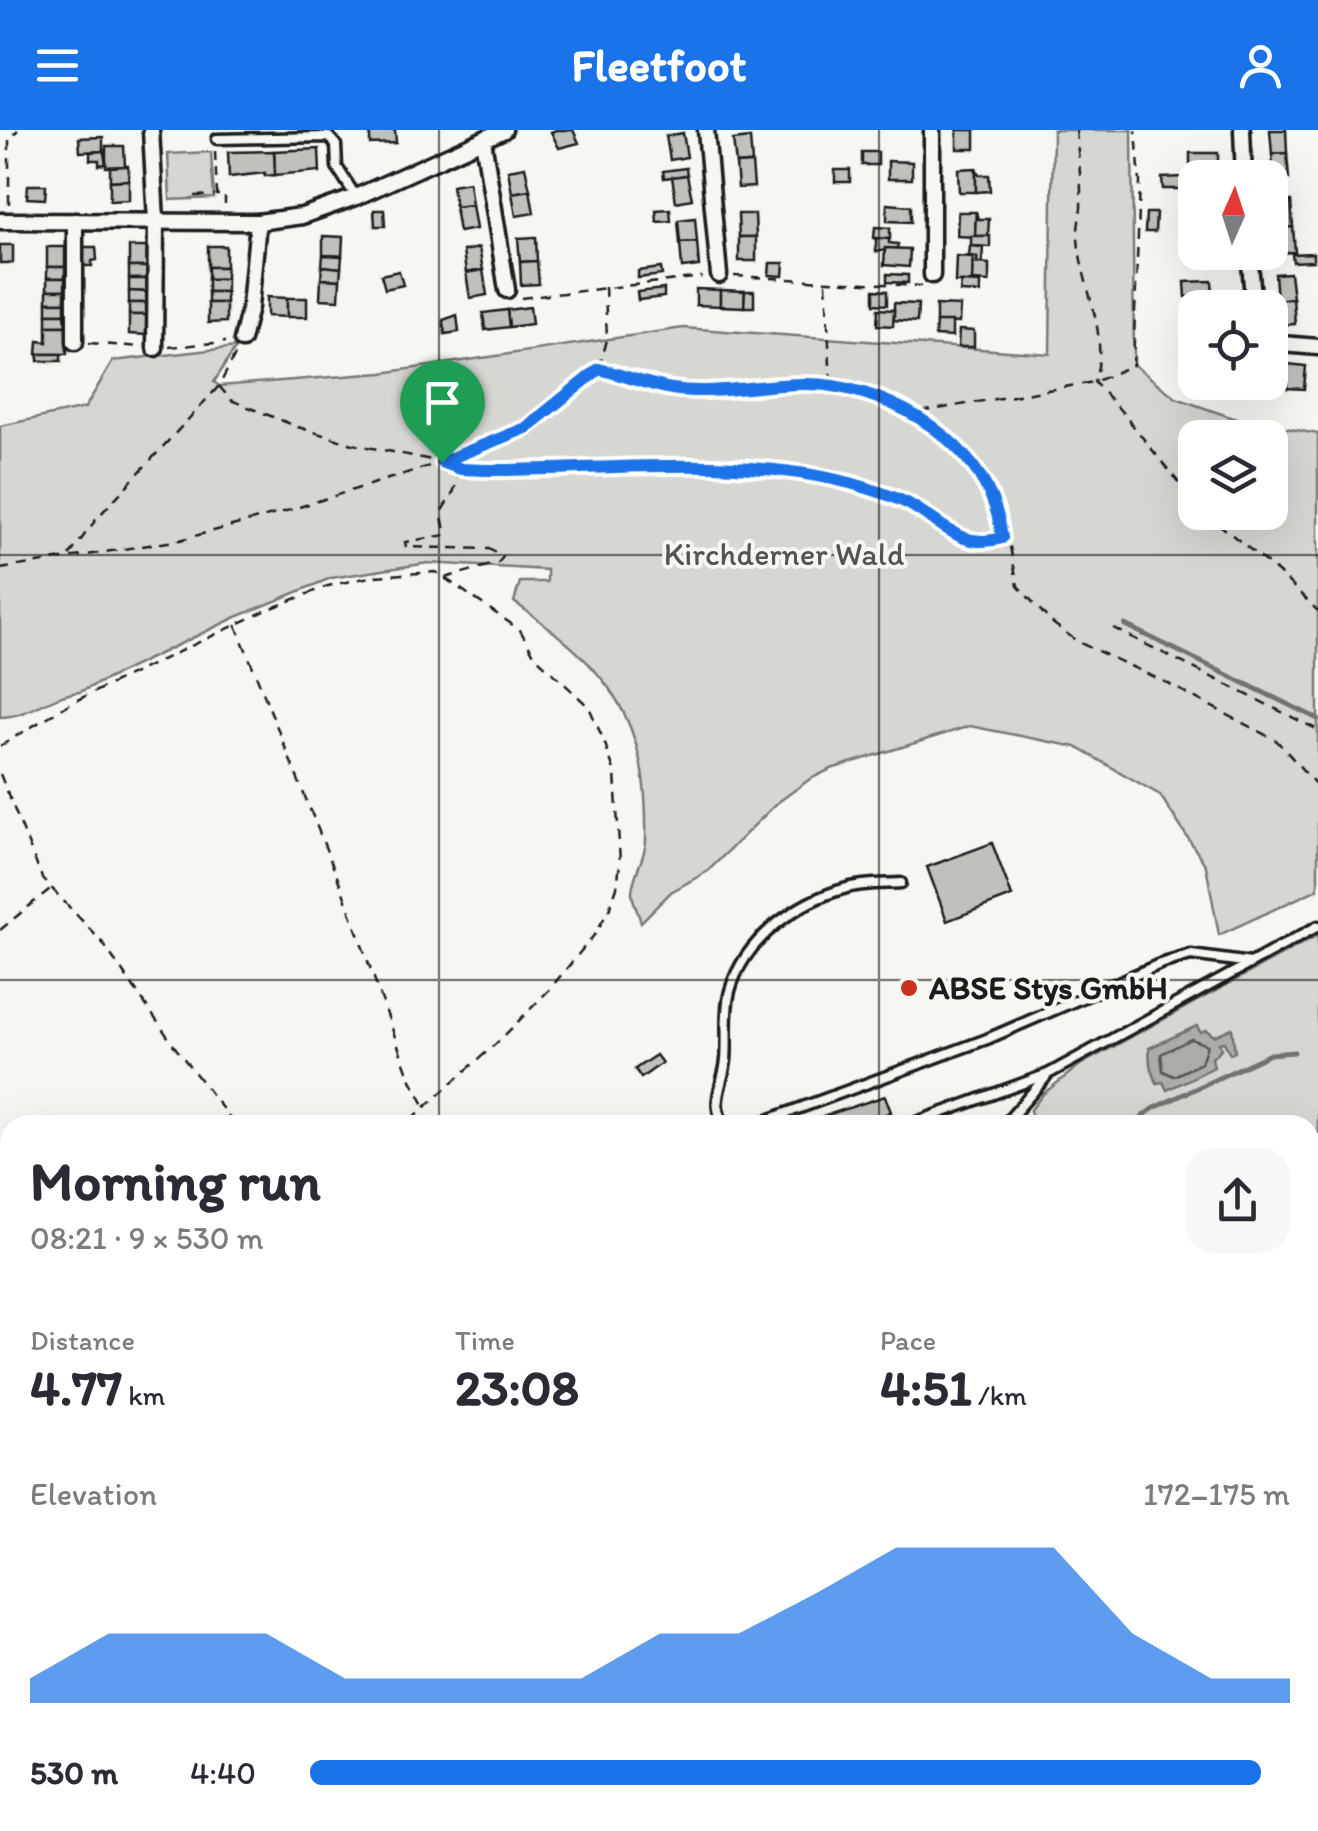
<!DOCTYPE html>
<html lang="en">
<head>
<meta charset="utf-8">
<style>
  :root { --surface:#fff; --page:#f7f7f7; --text:#2b2b33; --muted:#7c7c81; --accent:#1a73e8 }
  body { margin:0; font-family:Itim,sans-serif; background:var(--page); color:var(--text); height:100vh; display:flex; flex-direction:column; font-size:38px; white-space:nowrap }
  * { box-sizing:border-box; margin:0 }
  p { font-size:32px; color:var(--muted) }
  .icon { flex:none; width:55px; height:55px; fill:none; stroke:currentColor; stroke-width:2; stroke-linecap:round; stroke-linejoin:round }
  .map { position:relative; flex:1; overflow:hidden }
  .side { position:absolute; left:0px; top:985px; width:1320px; height:718px; display:flex; flex-direction:column; background:var(--surface); border-radius:30px 30px 0 0; box-shadow:0 10px 40px #0002 }
  .side>* { flex:none }
  .needle { width:65px; rotate:3deg }
  .buttons { position:absolute; left:1178px; top:30px; display:grid; gap:20px }
  .buttons a { display:grid; place-items:center; width:110px; height:110px; border-radius:20px; background:var(--surface); box-shadow:0 10px 40px #0002; font-size:50px }
  .pin { position:absolute; display:grid; place-items:center; width:85px; height:85px; color:#fff; margin:-102px -42px; border-radius:50% 50% 50% 0; rotate:-45deg; box-shadow:0 0 10px #0007 }
  .pin .icon { rotate:45deg }
  .round { display:grid; place-items:center; flex:none; width:105px; height:105px; border-radius:30px; background:var(--page) }
  .summary { display:flex; align-items:center; justify-content:space-between; height:170px; padding:0 30px }
  h1 { font-size:55px; font-weight:800; line-height:75px }
  .figures { display:grid; grid-template-columns:repeat(3,1fr); gap:15px; height:170px; padding:10px 30px }
  .figures div { display:grid; align-content:center }
  .figures b { font-size:50px; font-weight:800 }
  .figures small { font-size:28px; font-weight:400 }
  .figures p { font-size:28px }
  .chart { height:280px; padding:20px 30px }
  .chart p { display:flex; justify-content:space-between }
  .chart svg { width:100%; height:180px; margin-top:10px; fill:var(--accent); opacity:.7 }
  ul { padding:0 30px; list-style:none; font-size:32px }
  li { display:grid; grid-template-columns:160px 120px 1fr; align-items:center; height:75px }
  li i { height:25px; border-radius:12px; background:var(--accent) }
  header { display:flex; justify-content:space-between; align-items:center; height:130px; padding:0 30px; background:var(--accent); color:#fff; font-size:45px; font-weight:800 }
  .map>svg:first-child { display:block }
  .green { fill:#d6d6d2; stroke:#797977; stroke-width:2.5; fill-rule:evenodd }
  .water { fill:#acaca9; stroke:#727271; stroke-width:2.5 }
  .lines { fill:none; stroke-linecap:round; stroke-linejoin:round }
  .shore { stroke:#565654; stroke-width:2.5 }
  .stream { stroke:#727271; stroke-width:5 }
  .building { fill:#c0c0bd; stroke:#1c1c1c; stroke-width:2.5 }
  .service-casing { stroke:#1c1c1c; stroke-width:15 }
  .minor-casing { stroke:#1c1c1c; stroke-width:21 }
  .tertiary-casing { stroke:#1c1c1c; stroke-width:25 }
  .path { stroke:#1c1c1c; stroke-width:2.5; stroke-dasharray:10 8; stroke-linecap:butt }
  .service { stroke:#f6f6f2; stroke-width:8 }
  .minor { stroke:#f6f6f2; stroke-width:14 }
  .tertiary { stroke:#f6f6f2; stroke-width:18 }
  .rail-casing { stroke:#1c1c1c; stroke-width:9 }
  .rail { stroke:#f6f6f2; stroke-width:5; stroke-dasharray:15; stroke-linecap:butt }
  .route-casing { stroke:#fff; stroke-width:20 }
  .route { stroke:#1a73e8; stroke-width:12 }
  .grid { fill:none; stroke:#1c1c1c; stroke-width:2.5; stroke-opacity:0.55 }
  .poi-dot { fill:#c8321e; stroke:#f6f6f2; stroke-width:4 }
  .labels { text-anchor:middle; stroke-width:8; stroke-linejoin:round; paint-order:stroke }
  .park-label { font-size:32px; fill:#545453; stroke:#f6f6f2 }
  .poi-label { font-size:32px; font-weight:bold; fill:#1c1c1c; stroke:#f6f6f2; text-anchor:start }
</style>
</head>
<body>
<header><svg class="icon" aria-label="menu" viewBox="0 0 24 24"><path d="M4 6h16M4 12h16M4 18h16"/></svg>Fleetfoot<svg class="icon" aria-label="person" viewBox="0 0 24 24"><circle cx="12" cy="8" r="4"/><path d="M4 21q1-7 8-7t8 7"/></svg></header>
<div class="map">
<svg width="1318" height="1701" viewBox="0 0 1318 1701">
  <rect width="100%" height="100%" fill="#f6f6f2"/>
  <filter id="ink" filterUnits="userSpaceOnUse"><feTurbulence type="fractalNoise" baseFrequency=".01" numOctaves="2"/><feDisplacementMap in="SourceGraphic" scale="20" xChannelSelector="R" yChannelSelector="G"/><feConvolveMatrix kernelMatrix="1 2 1 2 8 2 1 2 1" color-interpolation-filters="sRGB"/></filter>
  <g filter="url(#ink)">
    <g class="green">
      <path d="M1053 0H1132L1134 235 1176 268 1236 289 1318 304V759L1219 805 1206 736 1160 665 1076 617 970 596 831 639 810 649 777 673 708 741 671 762 641 792C638 783 633 772 632 763 632 746 645 729 646 711 649 588 611 541 514 472L520 452H547V440L428 433 331 448 234 488 80 562C52 564 29 587 0 587V296L85 278 113 231 236 217 214 252 219 256 382 243 683 198 1050 224ZM1195 308H1270V382H1195Z"/>
      <polygon points="211,22 214,68 170,70 168,24"/>
      <polygon points="1318,805 1318,1137 1310,1137 1310,995 1035,994 1030,981 1043,964 1080,935"/>
      <polygon points="10,1437 10,1537 0,1541 0,1447"/>
      <polygon points="1318,1578 1318,1701 1301,1701 1301,1693 1310,1692 1310,1606"/>
      <polygon points="325,1693 325,1692 603,1693 581,1701 328,1701"/>
    </g>
    <polygon class="water" points="1197,896 1200,902 1206,900 1214,906 1232,898 1235,922 1230,924 1224,912 1219,913 1221,919 1212,928 1214,937 1167,960 1163,952 1157,953 1150,935 1149,918"/>
    <g class="lines">
      <polygon class="shore" points="1191,909 1207,915 1201,933 1174,946 1163,941 1161,924"/>
      <g class="stream">
        <polyline points="1125,495 1318,589"/>
        <polyline points="1138,995 1144,985 1154,978 1270,924 1294,922"/>
      </g>
    </g>
    <g class="building">
      <polygon points="370,0 395,0 396,13 370,14"/>
      <polygon points="556,0 573,0 579,13 559,18 551,2"/>
      <rect x="957" y="0" width="18" height="19"/>
      <polygon points="1270,0 1286,0 1287,23 1272,24"/>
      <polygon points="683,3 687,27 670,30 666,6"/>
      <polygon points="103,7 103,21 80,22 79,8"/>
      <polygon points="750,8 752,33 736,34 733,10"/>
      <polygon points="106,16 124,16 125,36 106,37"/>
      <polygon points="103,18 106,34 99,35 99,30 90,30 90,22 103,21"/>
      <polygon points="319,19 320,44 319,41 275,45 274,21"/>
      <polygon points="274,21 275,45 265,46 265,43 229,47 228,22"/>
      <rect x="862" y="22" width="16" height="13"/>
      <polygon points="1190,23 1218,23 1218,38 1190,39"/>
      <polygon points="1287,23 1289,49 1274,50 1272,24"/>
      <polygon points="888,31 912,32 912,49 888,49"/>
      <polygon points="752,33 754,57 738,58 736,34"/>
      <polygon points="125,36 128,36 129,50 110,51 110,37"/>
      <polygon points="525,37 530,60 512,63 508,40"/>
      <polygon points="686,38 687,45 664,48 663,41"/>
      <polygon points="976,38 976,62 959,62 958,39"/>
      <polygon points="976,38 979,45 989,45 990,61 976,62"/>
      <rect x="835" y="40" width="15" height="12"/>
      <polygon points="687,45 692,69 676,72 672,47"/>
      <polygon points="1183,47 1183,59 1163,59 1162,48"/>
      <polygon points="129,50 129,70 110,71 110,51"/>
      <polygon points="469,52 472,75 455,77 452,55"/>
      <polygon points="28,55 46,55 45,69 27,68"/>
      <polygon points="530,60 534,83 516,86 512,63"/>
      <polygon points="1291,71 1293,97 1278,98 1276,72"/>
      <polygon points="887,74 911,76 911,92 887,91"/>
      <polygon points="472,75 476,99 459,102 455,77"/>
      <polygon points="670,79 671,91 657,92 656,80"/>
      <polygon points="374,80 384,80 385,96 375,96"/>
      <polygon points="958,82 976,82 975,107 957,106"/>
      <polygon points="976,82 978,89 989,89 988,106 975,106"/>
      <polygon points="1146,83 1156,83 1155,102 1145,102"/>
      <polygon points="738,84 755,84 756,107 739,107"/>
      <polygon points="695,88 697,112 680,113 678,90"/>
      <polygon points="875,97 890,98 890,109 874,108"/>
      <polygon points="1293,97 1295,122 1279,123 1278,98"/>
      <polygon points="323,106 343,107 342,126 323,125"/>
      <polygon points="971,106 990,106 990,117 971,116"/>
      <polygon points="536,107 537,131 520,132 518,108"/>
      <rect x="739" y="107" width="17" height="24"/>
      <polygon points="876,108 889,109 889,113 898,114 897,118 876,122"/>
      <polygon points="697,112 699,136 682,138 680,113"/>
      <rect x="0" y="115" width="13" height="18"/>
      <rect x="208" y="116" width="18" height="21"/>
      <polygon points="970,116 983,117 982,133 977,133 977,127 969,126"/>
      <rect x="47" y="117" width="18" height="20"/>
      <polygon points="81,117 96,117 97,130 92,131 92,136 81,136"/>
      <rect x="129" y="117" width="18" height="20"/>
      <polygon points="479,118 483,140 466,143 463,121"/>
      <polygon points="885,118 910,119 909,137 884,135"/>
      <polygon points="1313,123 1313,131 1293,132 1292,124"/>
      <polygon points="323,125 342,126 341,138 322,136"/>
      <polygon points="956,126 973,127 972,152 955,152"/>
      <polygon points="973,127 977,127 977,133 989,134 989,152 972,151"/>
      <polygon points="537,131 539,154 521,155 520,132"/>
      <polygon points="770,133 784,133 783,146 769,145"/>
      <polygon points="322,136 341,138 340,150 321,149"/>
      <rect x="47" y="137" width="18" height="11"/>
      <rect x="129" y="137" width="18" height="12"/>
      <rect x="208" y="137" width="18" height="12"/>
      <polygon points="661,138 662,145 638,148 638,141"/>
      <polygon points="483,140 487,165 470,168 466,143"/>
      <polygon points="399,141 403,155 385,159 381,145"/>
      <polygon points="1290,143 1293,168 1277,170 1275,144"/>
      <polygon points="887,144 908,145 908,153 887,152"/>
      <rect x="47" y="148" width="18" height="12"/>
      <polygon points="129,149 147,149 147,162 129,161"/>
      <rect x="208" y="149" width="18" height="13"/>
      <polygon points="321,149 340,150 339,170 320,169"/>
      <polygon points="1212,151 1213,166 1186,167 1185,152"/>
      <polygon points="961,152 980,153 980,163 960,162"/>
      <polygon points="664,159 664,167 638,170 637,162"/>
      <polygon points="696,159 720,160 720,176 696,175"/>
      <rect x="47" y="160" width="18" height="12"/>
      <polygon points="720,160 745,161 744,177 720,176"/>
      <polygon points="874,160 887,161 887,175 874,174"/>
      <polygon points="129,161 147,162 147,173 129,173"/>
      <polygon points="745,161 754,161 754,177 744,177"/>
      <rect x="208" y="162" width="18" height="11"/>
      <polygon points="267,167 287,168 287,187 267,186"/>
      <rect x="287" y="168" width="20" height="19"/>
      <polygon points="1293,168 1295,194 1279,195 1277,170"/>
      <rect x="47" y="172" width="18" height="12"/>
      <rect x="129" y="173" width="18" height="12"/>
      <polygon points="208,173 226,173 226,192 208,193"/>
      <polygon points="894,173 918,174 917,192 894,190"/>
      <polygon points="936,175 960,176 959,193 936,192"/>
      <polygon points="530,177 532,194 509,197 507,180"/>
      <polygon points="878,179 894,180 893,196 877,195"/>
      <polygon points="507,180 509,197 485,200 483,183"/>
      <polygon points="47,184 65,184 66,196 47,196"/>
      <polygon points="129,185 147,185 147,205 129,204"/>
      <polygon points="457,185 459,202 445,204 443,190"/>
      <polygon points="936,192 952,192 952,207 935,206"/>
      <polygon points="1186,195 1195,195 1195,214 1187,215"/>
      <polygon points="47,196 66,196 67,224 37,224 38,211 47,212"/>
      <polygon points="959,200 974,201 974,217 958,217"/>
      <rect x="38" y="224" width="23" height="7"/>
      <polygon points="1288,234 1306,236 1304,259 1287,258"/>
      <polygon points="992,713 1012,766 947,791 927,737"/>
      <polygon points="656,925 662,933 641,948 635,939"/>
      <polygon points="885,966 891,982 857,995 811,995 821,987"/>
      <polygon points="1310,1211 1314,1214 1318,1244 1318,1315 1310,1316"/>
    </g>
    <g class="lines">
      <defs>
        <g id="service">
          <polyline points="217,9 329,7 336,15 337,37 356,67"/>
          <path d="M726 995C708 976 724 953 726 930 728 907 724 883 730 861 744 809 798 771 847 758 864 753 884 754 901 753"/>
          <polyline points="754,995 987,909 1160,834 1191,825 1251,833 1318,796"/>
          <polyline points="908,995 1048,944 1251,833"/>
          <polyline points="1004,995 1045,948"/>
          <polyline points="1317,1162 1318,1173"/>
          <polyline points="0,1418 10,1408"/>
          <polyline points="45,1701 66,1692"/>
        </g>
        <g id="minor">
          <polyline points="151,0 156,91 155,218"/>
          <polyline points="706,0 719,145"/>
          <polyline points="1242,0 1244,48"/>
          <polyline points="483,10 507,160"/>
          <polyline points="0,91 258,92 302,86 356,67 504,0"/>
          <polyline points="75,91 75,212"/>
          <polyline points="1249,122 1254,178"/>
          <polyline points="932,145 932,0"/>
          <polyline points="242,210 250,177 258,92"/>
          <polyline points="1270,213 1318,217"/>
        </g>
        <g id="tertiary">
          <polyline points="1310,1550 1318,1534"/>
          <polyline points="1279,1692 1279,1701"/>
        </g>
      </defs>
      <use href="#service" class="service-casing"/>
      <use href="#minor" class="minor-casing"/>
      <use href="#tertiary" class="tertiary-casing"/>
      <g class="path">
        <path d="M1076 0C1078 25 1082 52 1081 78 1080 88 1077 98 1078 108 1081 157 1111 203 1094 252L1122 282 1195 373"/>
        <polyline points="215,21 217,65 225,65 225,74"/>
        <polyline points="195,66 215,65"/>
        <polyline points="9,74 9,8 18,0"/>
        <polyline points="734,146 921,156"/>
        <polyline points="826,153 831,256 874,267 914,283 1094,252 1133,235 1140,52 1136,0"/>
        <polyline points="605,157 607,210 599,239 674,259 829,256"/>
        <polyline points="521,168 702,147"/>
        <polyline points="89,213 141,217"/>
        <polyline points="169,217 226,212"/>
        <polyline points="219,256 231,270 298,297 353,314 442,332 526,298 599,239"/>
        <path d="M916 284C960 320 995 347 1002 408"/>
        <polyline points="1204,382 1279,443 1318,481"/>
        <polyline points="69,426 98,387 219,256 235,225"/>
        <path d="M0 439 180 410 280 383 442 332 461 339 485 340C605 341 732 323 850 353 868 358 890 365 907 374 941 391 961 421 1002 408L1010 417 1018 456 1051 492 1078 512 1167 553 1277 611 1318 657"/>
        <polyline points="445,448 498,433 503,427 489,419 406,417 405,412 446,405 441,382 453,363 461,340"/>
        <polyline points="236,495 342,759 409,946 424,975"/>
        <polyline points="1113,498 1318,600"/>
        <polyline points="0,616 71,573 267,480 328,456 374,446 436,442 520,500 535,526 589,577 604,611 615,643 620,733 617,757 609,780 595,804 549,860 500,910 405,995"/>
        <polyline points="0,644 42,748 102,812 175,917 235,995"/>
        <polyline points="0,800 50,759"/>
        <polyline points="0,1193 10,1190"/>
        <polyline points="0,1220 10,1217"/>
        <polyline points="969,1701 970,1692"/>
      </g>
      <use href="#service" class="service"/>
      <use href="#minor" class="minor"/>
      <use href="#tertiary" class="tertiary"/>
      <defs>
        <g id="rail">
          <polyline points="1310,1429 1318,1425"/>
          <polyline points="622,1701 644,1692"/>
          <polyline points="649,1701 672,1692"/>
        </g>
      </defs>
      <use href="#rail" class="rail-casing"/>
      <use href="#rail" class="rail"/>
    </g>
  </g>
  <g class="lines" filter="url(#ink)">
    <defs>
      <path id="route" d="M599 239C623 245 648 255 672 259 723 267 782 248 833 256 912 269 992 324 1002 408 961 421 941 391 907 373 890 365 868 358 850 353 732 323 605 341 485 340L461 339 442 332 526 298Z"/>
    </defs>
    <use href="#route" class="route-casing"/>
    <use href="#route" class="route"/>
  </g>
  <path class="grid" d="M439 0V995M879 0V995M0 425H1318M0 850H1318M0 1276H10M1310 1276H1318M439 1692V1701M879 1692V1701"/>
  <circle class="poi-dot" cx="909" cy="858" r="10"/>
  <g class="labels">
    <g class="park-label">
      <text x="784" y="435">Kirchderner Wald</text>
    </g>
    <g class="poi-label">
      <text x="929" y="869">ABSE Stys GmbH</text>
    </g>
  </g>
</svg>
<div class="buttons">
<a><svg class="needle" viewBox="-14 -14 28 28"><path d="M0-13l5 13h-10z" fill="#e53935"/><path d="M0 13l5-13h-10z" fill="#7c7c81"/></svg></a>
<a><svg class="icon" aria-label="locate" viewBox="0 0 24 24"><circle cx="12" cy="12" r="6"/><path d="M12 2v4M12 18v4M2 12h4M18 12h4"/></svg></a>
<a><svg class="icon" aria-label="layers" viewBox="0 0 24 24"><path d="M12 4l9 5-9 5-9-5zM3 14l9 5 9-5"/></svg></a>
</div>
<div class="pin" style="left:442px;top:332px;background:#1e9e55"><svg class="icon" aria-label="arrive" viewBox="0 0 24 24"><path d="M6 21V4h12l-3 4 3 4H6"/></svg></div>
<section class="side">
<div class="summary"><div><h1>Morning run</h1><p>08:21 · 9 × 530 m</p></div><a class="round"><svg class="icon" aria-label="share" viewBox="0 0 24 24"><path d="M12 15V3M7 8l5-5 5 5M5 13v7h14v-7"/></svg></a></div>
<div class="figures">
<div><p>Distance</p><b>4.77<small> km</small></b></div>
<div><p>Time</p><b>23:08</b></div>
<div><p>Pace</p><b>4:51<small> /km</small></b></div>
</div>
<div class="chart"><p><span>Elevation</span>172–175 m</p>
<svg viewBox="0 0 160 44" preserveAspectRatio="none"><path d="M0 44V38L10 27L20 27L30 27L40 38L50 38L60 38L70 38L80 27L90 27L100 17L110 6L120 6L130 6L140 27L150 38L160 38V44z"/></svg>
</div>
<ul>
<li><b>530 m</b>4:40<i style="width:97%"></i></li>
</ul>
</section>
</div>
</body>
</html>
